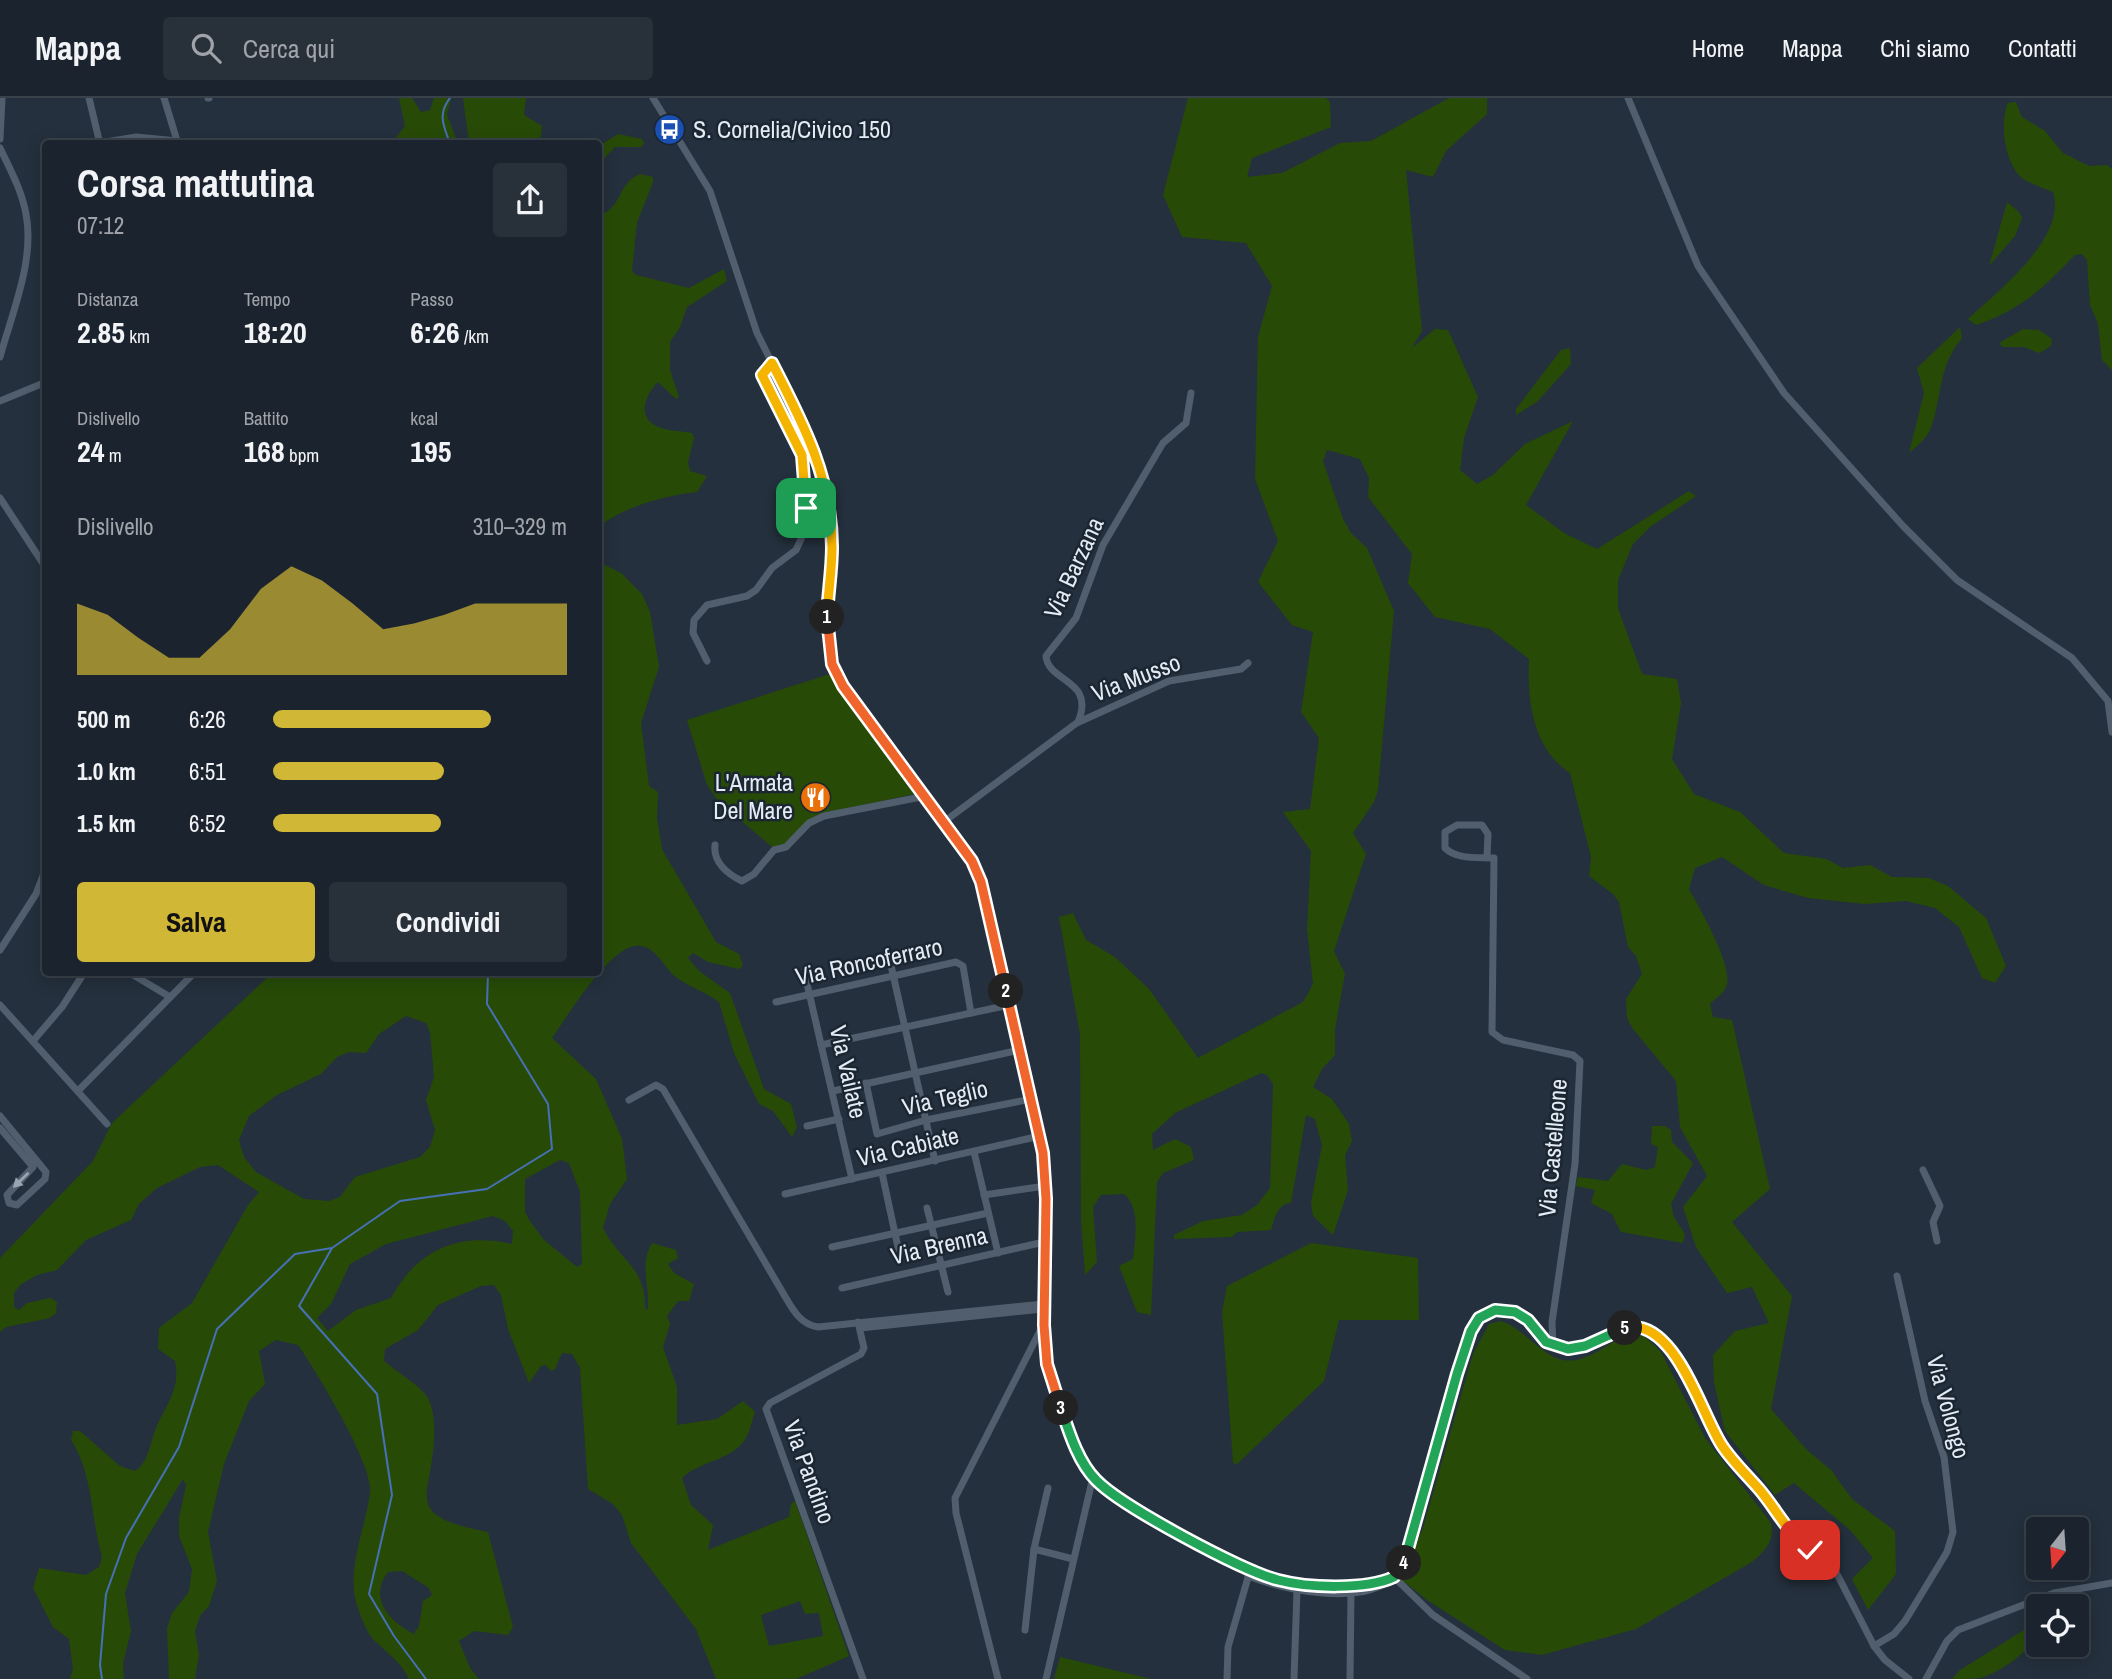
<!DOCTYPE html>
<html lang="it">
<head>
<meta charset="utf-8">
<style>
  :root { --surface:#1b242e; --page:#28303a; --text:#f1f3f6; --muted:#a0a4aa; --line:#39414a; --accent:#d1b736 }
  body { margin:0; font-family:"Archivo Narrow",sans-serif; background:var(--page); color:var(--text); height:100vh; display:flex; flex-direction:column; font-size:26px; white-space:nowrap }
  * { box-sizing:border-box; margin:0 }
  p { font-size:23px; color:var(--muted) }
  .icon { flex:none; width:38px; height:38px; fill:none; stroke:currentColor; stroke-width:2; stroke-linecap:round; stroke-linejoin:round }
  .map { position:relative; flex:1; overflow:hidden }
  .drawer { position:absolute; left:42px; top:42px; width:560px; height:836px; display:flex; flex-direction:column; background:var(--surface); border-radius:7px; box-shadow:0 4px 18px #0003,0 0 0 2px var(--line) }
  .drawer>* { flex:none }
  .needle { width:46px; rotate:197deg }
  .tools { position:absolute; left:2026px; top:1419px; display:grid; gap:14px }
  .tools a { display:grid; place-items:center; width:63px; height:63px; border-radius:7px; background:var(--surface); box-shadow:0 4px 18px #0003,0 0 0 2px var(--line); font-size:35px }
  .pin { position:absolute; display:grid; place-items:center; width:60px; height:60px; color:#fff; margin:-30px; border-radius:14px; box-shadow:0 4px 10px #0006 }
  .km { position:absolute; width:35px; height:35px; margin:-18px; border-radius:50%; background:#222; color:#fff; font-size:19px; line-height:35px; text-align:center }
  .round { display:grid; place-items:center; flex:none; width:74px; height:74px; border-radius:7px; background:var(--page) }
  .head { display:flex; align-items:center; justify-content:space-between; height:119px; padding:0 35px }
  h1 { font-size:38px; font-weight:700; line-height:52px }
  .stats { display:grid; grid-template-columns:repeat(3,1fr); gap:10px; height:119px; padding:7px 35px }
  .stats div { display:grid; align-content:center }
  .stats b { font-size:30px; font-weight:700 }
  .stats small { font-size:19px; font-weight:400 }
  .stats p { font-size:19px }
  .chart { height:196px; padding:14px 35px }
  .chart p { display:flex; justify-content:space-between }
  .chart svg { width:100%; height:126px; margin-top:7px; fill:var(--accent); opacity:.7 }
  .button { display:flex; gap:14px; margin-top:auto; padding:14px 35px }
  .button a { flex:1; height:80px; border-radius:7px; background:var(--accent); color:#111; font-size:28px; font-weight:700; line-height:80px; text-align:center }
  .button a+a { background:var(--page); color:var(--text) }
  ul { padding:0 35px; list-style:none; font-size:23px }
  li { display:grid; grid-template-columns:112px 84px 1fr; align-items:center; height:52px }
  li i { height:18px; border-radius:9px; background:var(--accent) }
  header { display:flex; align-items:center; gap:42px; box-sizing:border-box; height:98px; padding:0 35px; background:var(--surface); border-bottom:2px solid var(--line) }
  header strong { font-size:33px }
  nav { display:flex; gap:38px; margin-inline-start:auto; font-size:24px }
  .search { width:490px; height:63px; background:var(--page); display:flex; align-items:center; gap:18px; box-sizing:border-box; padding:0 24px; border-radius:7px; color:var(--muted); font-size:26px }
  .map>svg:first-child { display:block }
  .green { fill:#274b07; fill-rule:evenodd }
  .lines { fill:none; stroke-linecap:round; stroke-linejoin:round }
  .stream { stroke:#4771b6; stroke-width:2 }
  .minor { stroke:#515e6d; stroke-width:7 }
  .oneway { fill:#9aa4b0 }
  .split-1-casing { stroke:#fff; stroke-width:14 }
  .split-2-casing { stroke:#fff; stroke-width:14 }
  .split-3-casing { stroke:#fff; stroke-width:14 }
  .split-4-casing { stroke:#fff; stroke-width:14 }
  .split-5-casing { stroke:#fff; stroke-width:14 }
  .split-6-casing { stroke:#fff; stroke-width:14 }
  .split-1 { stroke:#f5b400; stroke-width:9 }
  .split-2 { stroke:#f0652b; stroke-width:9 }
  .split-3 { stroke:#f0652b; stroke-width:9 }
  .split-4 { stroke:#22a559; stroke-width:9 }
  .split-5 { stroke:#22a559; stroke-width:9 }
  .split-6 { stroke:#f5b400; stroke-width:9 }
  .labels { text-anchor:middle; stroke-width:5; stroke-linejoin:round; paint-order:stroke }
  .poi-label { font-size:24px; fill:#e4ebf4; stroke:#1b2633; text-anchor:start }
  .street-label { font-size:24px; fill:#e4ebf4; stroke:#1b2633 }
</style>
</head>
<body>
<header>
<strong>Mappa</strong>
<div class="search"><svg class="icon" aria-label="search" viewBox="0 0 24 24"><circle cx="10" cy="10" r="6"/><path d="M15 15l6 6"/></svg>Cerca qui</div>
<nav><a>Home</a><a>Mappa</a><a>Chi siamo</a><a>Contatti</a></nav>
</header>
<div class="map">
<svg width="2112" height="1581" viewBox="0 0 2112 1581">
  <rect width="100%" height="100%" fill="#24303d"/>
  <g class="green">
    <polygon points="399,0 412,0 421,14 430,12 434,0 451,0 447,17 458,45 392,45 405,28"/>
    <polygon points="463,0 526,0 524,17 542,28 540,45 469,45"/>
    <path d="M1188 0H1326L1330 4 1331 29 1252 60 1247 79 1282 75 1340 45 1371 43 1449 0H1487V16L1446 53 1433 79 1406 72 1422 233 1412 250 1435 231 1448 232 1478 299 1464 340 1460 372 1477 386 1493 377 1525 346 1573 323 1526 407 1564 435 1597 451 1689 393 1696 398 1650 429 1633 446 1618 482V510L1642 576 1677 581 1681 605 1672 661 1694 696 1740 714 1784 755 1826 761 1843 770 1870 767 1892 779 1929 780 1948 788 1986 820 2006 868 1995 885 1982 880 1959 829 1935 810 1906 803 1865 806 1808 800 1764 787 1722 759 1695 770 1689 791C1699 809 1732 866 1727 886 1725 895 1716 900 1710 906L1713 919 1732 922 1770 1091 1732 1124 1792 1198 1771 1311 1807 1352 1831 1372 1852 1401 1895 1433 1896 1476 1868 1512 1852 1481 1873 1460 1850 1432 1794 1385 1775 1397 1725 1333 1714 1285 1713 1257 1735 1233 1769 1225 1752 1189 1727 1195 1696 1149 1683 1109 1707 1078 1680 1029 1676 983 1633 931 1627 920 1626 901 1642 876 1636 858 1628 849 1619 804 1613 796 1589 778 1591 759 1570 675C1533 651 1527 603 1529 561L1490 531 1435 519 1408 485 1412 456 1368 399 1369 380 1360 361 1327 352 1323 363 1343 421 1351 435 1367 450 1394 513 1378 692 1374 704 1353 735 1366 756 1334 853 1345 876 1335 931V957L1322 971 1313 989 1332 1001 1349 1026 1352 1043 1345 1057 1348 1092 1333 1137 1313 1118 1311 1104 1322 1047 1315 1021 1306 1017 1291 1105C1277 1106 1275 1120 1271 1132L1238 1134 1231 1139 1174 1141V1137L1203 1123 1242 1117 1257 1107 1270 1090 1273 986 1267 977 1261 975 1175 1015 1152 1036 1153 1052 1175 1041 1191 1049 1194 1062 1163 1075 1157 1084 1151 1217 1137 1214 1119 1168 1133 1161C1135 1141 1141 1110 1124 1096L1101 1097 1093 1109 1097 1164 1085 1177 1081 1122 1080 936 1059 819 1073 815 1086 842 1115 859 1149 891 1198 960 1303 904 1313 886 1307 831 1311 753 1283 714 1310 711 1319 640 1301 614 1313 534 1292 527 1258 484 1278 443 1255 381 1258 239 1272 188 1246 145 1182 139 1163 97Z"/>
    <path d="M2016 4 2022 19 2045 33 2063 55 2089 68 2107 67 2112 71V272L2102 262 2098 226 2090 207 2087 162 2082 156 2075 157C2043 190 2021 212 1976 227L1968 221C1997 194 2068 139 2053 94 2043 90 2031 86 2022 80 2005 66 1999 24 2008 5Z"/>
    <polygon points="618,36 642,41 644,45 641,49 615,49 599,66 599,48"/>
    <path d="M640 76 653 79V84L637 125 632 173 636 177 689 190 724 171 727 183 687 209 680 229 670 244V272L679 299 676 301 658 284C645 297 636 319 658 329 668 333 682 333 692 335L694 340 688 364 690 373 707 378 697 394C667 397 622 409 599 429V106L605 115C623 104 618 86 640 76Z"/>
    <polygon points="2007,104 2019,114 2022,120 2015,138 1989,168"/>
    <path d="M1960 229 1962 240C1937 271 1943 296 1931 330 1927 340 1917 348 1909 355L1924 295 1917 270Z"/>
    <polygon points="2023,231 2039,232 2052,241 2051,248 2039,255 2024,249 2003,249 1999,245"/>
    <polygon points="1570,250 1571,266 1537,304 1516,317 1516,311 1561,252"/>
    <path d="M599 464 621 475 642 496 650 514 659 569 641 625 649 688 658 694 657 720 662 751 716 844 739 856 743 867 739 871 708 864 693 855 688 860 699 873 730 895 764 991 791 1006 797 1029 792 1039 773 1013 759 1006 734 955 719 904C706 894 690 889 677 880 664 870 658 852 642 848 614 840 567 919 552 940L596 981 622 1041 627 1081 610 1106 603 1130C619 1163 646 1168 645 1210L648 1212C650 1188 639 1167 652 1145L676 1152 678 1160 668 1166 674 1175 694 1186 689 1203H678L667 1218 670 1226 663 1249 677 1289V1327L717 1321 743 1303 755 1314C752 1322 750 1333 746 1340 732 1363 701 1362 682 1380L691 1407 713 1427 708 1452 789 1419 791 1406 795 1403 849 1558 796 1581H716L696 1531 631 1445 622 1417 613 1406 588 1391 580 1270 572 1256 562 1255 555 1271 551 1273 546 1267 541 1268 529 1285 508 1231 501 1197 494 1187 481 1188 438 1207 418 1232 385 1251 384 1263C397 1274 415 1284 426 1297 432 1305 434 1319 434 1328 437 1397 394 1416 488 1434L513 1529 508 1537 474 1533 459 1543 470 1570 479 1581H409C401 1564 387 1555 374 1542 365 1533 355 1505 354 1493 351 1458 366 1428 370 1394 374 1368 315 1271 298 1247L276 1242 259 1253 265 1286 249 1303 224 1366 215 1404 208 1434 217 1483 209 1508 200 1518 195 1533 199 1557 195 1581H169L167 1530 172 1515 189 1494 192 1471 179 1438V1420L186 1387 183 1381 137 1456 125 1495 131 1533 123 1565 124 1581H70L73 1571 69 1541 53 1529 33 1490 39 1470 86 1477 99 1469 102 1459C91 1421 93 1375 71 1342L73 1333H80L120 1368 135 1373C149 1364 150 1345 156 1330 166 1306 181 1291 175 1263L158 1251 159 1230 192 1205 248 1107 259 1094 218 1067 200 1069 157 1090 139 1106 131 1122 86 1142 57 1172 37 1177 20 1187 14 1195V1209L19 1212 27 1205 50 1200 57 1204 56 1215 50 1220 6 1229 0 1234V1160L93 1063 112 1025 272 875H598ZM406 918 426 925 430 934 434 979 426 1002 435 1032 430 1049 420 1059 355 1079 340 1099 329 1103 304 1101 256 1074 244 1059 239 1042 249 1018 277 997 321 976 337 959 349 954 366 955 379 936ZM560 1062 569 1065 580 1094 582 1166 577 1169 544 1142 530 1123 525 1114V1081ZM493 1118 505 1123 513 1133 512 1146C459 1134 418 1151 391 1200L356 1212 328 1233 317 1220 331 1206 350 1166 386 1146ZM402 1473 429 1490 432 1497 423 1503 419 1528 414 1536C389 1523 368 1500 388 1474ZM800 1503 805 1516 819 1515 823 1538 769 1548 761 1517Z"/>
    <polygon points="833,575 852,609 919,695 829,714 781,749 772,749 718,703 707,687 687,622"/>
    <polygon points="1652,1028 1665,1028 1671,1032 1672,1044 1693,1065 1671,1106 1674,1119 1685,1136 1683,1145 1621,1134 1612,1116 1591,1105 1595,1092 1576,1088 1578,1079 1608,1083 1622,1066 1646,1072 1655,1069 1658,1049 1651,1046"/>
    <polygon points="1311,1145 1418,1160 1419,1222 1339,1222 1324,1283 1236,1367 1233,1364 1222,1214 1227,1188"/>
    <path d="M1501 1223C1530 1232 1548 1273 1583 1260 1601 1254 1614 1241 1633 1235L1645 1239 1661 1254 1705 1340 1771 1425C1775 1443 1765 1453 1752 1464L1636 1531 1542 1557 1505 1552 1427 1502 1402 1482 1423 1430 1473 1256 1489 1226Z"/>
    <path d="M2032 1531 2035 1538C2028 1556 1999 1574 1981 1580 1973 1581 1961 1581 1952 1581L1960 1572 2024 1532Z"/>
    <polygon points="1060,1559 1151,1581 1054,1581"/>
  </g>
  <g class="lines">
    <g class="stream">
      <path d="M450 0C437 17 444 28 450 46"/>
      <polyline points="102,1581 100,1567 106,1496 126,1440 179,1349 217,1231 295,1156 332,1150"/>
      <polyline points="426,1581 394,1538 369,1496 392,1397 377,1296 299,1208 332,1150 400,1103 487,1091 552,1051 548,1006 487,906 488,875"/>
    </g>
    <g class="minor">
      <polyline points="89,0 100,46"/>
      <polyline points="164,0 178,46"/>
      <polyline points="208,0 209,0"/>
      <path d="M653 0 710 93 757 235 816 353 830 419 832 449 827 527 832 566 853 604 945 723 979 778 1043 1055C1050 1124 1033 1200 1047 1267 1052 1289 1061 1311 1070 1332 1077 1350 1083 1369 1097 1383 1120 1406 1154 1420 1183 1436 1223 1457 1262 1484 1309 1486 1346 1488 1390 1497 1407 1458L1456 1276 1471 1232 1481 1218 1495 1212 1515 1214 1528 1222 1546 1244 1565 1251 1585 1248 1620 1231 1643 1229 1658 1238 1675 1260 1727 1355 1760 1392 1793 1439 1836 1474 1874 1548 1885 1562 1909 1581"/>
      <polyline points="1628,0 1698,168 1784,295 1903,428 1957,482 2072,560 2108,603 2112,634"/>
      <polyline points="0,41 2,0"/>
      <polyline points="100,45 136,39 178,43"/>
      <path d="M0 50C10 71 22 93 26 116 35 162 12 215 0 259"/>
      <polyline points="0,303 46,284"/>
      <polyline points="0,400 46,470"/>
      <polyline points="707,563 693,535 694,522 707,507 747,498 756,492 772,470 796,452 808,426 802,357 762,277 772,265"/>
      <polyline points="1079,624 1169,583 1241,571 1248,565"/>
      <path d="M945 723 1078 624C1096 581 1048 585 1046 558L1076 520 1103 447 1163 345 1186 325 1191 295"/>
      <path d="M715 747C713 764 727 776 742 783L754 776 774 752 786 749 809 725 824 718 926 698"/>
      <path d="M1487 759 1488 736 1482 727H1457L1445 734V750C1457 762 1478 759 1494 760L1492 934 1503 942 1573 957 1580 963 1575 1066 1552 1224 1553 1248"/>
      <polyline points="0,852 36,796 46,770"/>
      <polyline points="890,863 935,1063"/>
      <polyline points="130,875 170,899"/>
      <polyline points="805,877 852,1081"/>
      <polyline points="776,904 956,864 963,868 971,915"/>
      <polyline points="0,907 107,1026"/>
      <polyline points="33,943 62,909 84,875"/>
      <polyline points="821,947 1009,907"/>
      <polyline points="866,985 877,1036 926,1022 1031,1001"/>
      <polyline points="78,993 194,875"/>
      <polyline points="833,993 1020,952"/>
      <path d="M629 1002 656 987 663 991 783 1195C792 1210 799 1226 818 1229L1043 1206"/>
      <polyline points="0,1018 46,1074 45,1081 17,1107 9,1105 7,1097 33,1069 0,1030"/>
      <polyline points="807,1028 839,1021"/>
      <polyline points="974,1054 998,1155"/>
      <polyline points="1923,1072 1940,1108 1933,1124 1937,1143"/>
      <polyline points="882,1075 899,1154"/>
      <polyline points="785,1096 1040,1038"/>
      <polyline points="984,1097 1045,1088"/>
      <polyline points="927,1110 948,1194"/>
      <polyline points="832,1149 988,1115"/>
      <polyline points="842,1190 1044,1144"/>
      <polyline points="858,1224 864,1250 861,1256 770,1305 766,1311 863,1581"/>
      <polyline points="860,1230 1043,1211"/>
      <polyline points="1034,1451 1073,1461"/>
      <path d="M1248 1478C1285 1492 1362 1509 1394 1479L1433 1517 1527 1581"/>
      <polyline points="1025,1532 1034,1451 1048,1390"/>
      <polyline points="1874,1548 1894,1536 1905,1523 1947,1454 1953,1434 1944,1359 1925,1303 1897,1178"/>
      <polyline points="998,1581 956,1415 955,1400 1043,1227"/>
      <polyline points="1046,1581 1093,1379"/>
      <polyline points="1227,1581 1228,1549 1249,1476"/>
      <polyline points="1294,1581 1297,1492"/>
      <polyline points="1350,1581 1351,1494"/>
      <polyline points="1926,1581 1947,1543 1958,1532 2054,1495 2112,1485"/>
    </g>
  </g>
  <defs><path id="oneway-solid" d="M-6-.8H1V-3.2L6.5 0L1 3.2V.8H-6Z" transform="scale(1.75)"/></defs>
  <use class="oneway" href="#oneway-solid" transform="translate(21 1082) rotate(136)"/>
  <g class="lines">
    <defs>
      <path id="split-1" d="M806 410 802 357 762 277 772 265C803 325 832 380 832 449 832 472 828 495 827 519"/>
      <polyline id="split-2" points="827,519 832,566 843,588 972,763 981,784 1006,893"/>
      <polyline id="split-3" points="1006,893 1043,1055 1046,1101 1044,1227 1047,1266 1061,1310"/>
      <path id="split-4" d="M1061 1310C1069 1334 1078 1364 1096 1382 1121 1408 1242 1473 1278 1482 1308 1490 1366 1492 1394 1479L1404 1465"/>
      <polyline id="split-5" points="1404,1465 1457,1276 1471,1233 1479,1220 1495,1212 1515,1214 1528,1222 1546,1244 1568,1251 1585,1248 1625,1230"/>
      <path id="split-6" d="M1625 1230C1674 1218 1701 1315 1721 1346 1731 1362 1746 1376 1759 1391 1777 1412 1787 1435 1810 1452"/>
    </defs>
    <use href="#split-1" class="split-1-casing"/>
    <use href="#split-2" class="split-2-casing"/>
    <use href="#split-3" class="split-3-casing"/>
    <use href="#split-4" class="split-4-casing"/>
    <use href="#split-5" class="split-5-casing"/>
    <use href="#split-6" class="split-6-casing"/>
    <use href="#split-1" class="split-1"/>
    <use href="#split-2" class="split-2"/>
    <use href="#split-3" class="split-3"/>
    <use href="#split-4" class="split-4"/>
    <use href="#split-5" class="split-5"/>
    <use href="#split-6" class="split-6"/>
  </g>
  <defs>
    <symbol id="bus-disc" viewBox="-11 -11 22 22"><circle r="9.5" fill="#1a4fb4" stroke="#1b2633"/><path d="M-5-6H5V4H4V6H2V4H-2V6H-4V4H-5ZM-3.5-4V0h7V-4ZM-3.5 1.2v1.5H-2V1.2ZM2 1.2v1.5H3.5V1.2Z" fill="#fff"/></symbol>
    <symbol id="restaurant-disc" viewBox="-11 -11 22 22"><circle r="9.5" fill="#e8710a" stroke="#1b2633"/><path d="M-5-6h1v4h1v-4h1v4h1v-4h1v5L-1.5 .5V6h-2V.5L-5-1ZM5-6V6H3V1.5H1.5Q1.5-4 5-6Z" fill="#fff"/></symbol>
  </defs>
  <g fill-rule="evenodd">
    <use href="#bus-disc" x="652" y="14" width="35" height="35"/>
    <use href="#restaurant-disc" x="798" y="682" width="35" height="35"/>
  </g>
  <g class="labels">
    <g class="poi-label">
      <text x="693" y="40">S. Cornelia/Civico 150</text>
      <text x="793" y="693" text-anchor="end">L'Armata<tspan x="793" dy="28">Del Mare</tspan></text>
    </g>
    <g class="street-label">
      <text transform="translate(1074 470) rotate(-65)" y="8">Via Barzana</text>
      <text transform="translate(1136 580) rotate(-21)" y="8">Via Musso</text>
      <text transform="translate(869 864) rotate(-12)" y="8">Via Roncoferraro</text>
      <text transform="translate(848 974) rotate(77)" y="8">Via Vailate</text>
      <text transform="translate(945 1000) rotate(-13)" y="8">Via Teglio</text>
      <text transform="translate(908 1049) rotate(-13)" y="8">Via Cabiate</text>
      <text transform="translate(1553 1050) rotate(-85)" y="8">Via Castelleone</text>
      <text transform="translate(939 1148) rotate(-13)" y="8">Via Brenna</text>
      <text transform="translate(1948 1309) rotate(75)" y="8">Via Volongo</text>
      <text transform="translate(809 1374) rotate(70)" y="8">Via Pandino</text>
    </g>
  </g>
</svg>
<div class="tools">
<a><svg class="needle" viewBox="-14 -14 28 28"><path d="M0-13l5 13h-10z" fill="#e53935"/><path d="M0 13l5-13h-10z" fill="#a0a4aa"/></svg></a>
<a><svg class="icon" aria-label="locate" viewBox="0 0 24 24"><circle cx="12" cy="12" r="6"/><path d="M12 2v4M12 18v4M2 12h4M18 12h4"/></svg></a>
</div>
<div class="pin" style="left:806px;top:410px;background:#1e9e55"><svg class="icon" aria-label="arrive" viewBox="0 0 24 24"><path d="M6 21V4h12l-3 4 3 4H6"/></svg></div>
<div class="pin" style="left:1810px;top:1452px;background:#d93025"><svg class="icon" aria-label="check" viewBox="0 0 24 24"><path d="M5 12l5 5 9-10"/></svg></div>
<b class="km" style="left:827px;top:519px">1</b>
<b class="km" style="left:1006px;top:893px">2</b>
<b class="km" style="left:1061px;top:1310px">3</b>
<b class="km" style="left:1404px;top:1465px">4</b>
<b class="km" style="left:1625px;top:1230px">5</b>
<section class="drawer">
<div class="head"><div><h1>Corsa mattutina</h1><p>07:12</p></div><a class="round"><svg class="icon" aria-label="share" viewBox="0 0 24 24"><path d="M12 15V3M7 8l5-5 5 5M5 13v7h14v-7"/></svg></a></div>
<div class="stats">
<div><p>Distanza</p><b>2.85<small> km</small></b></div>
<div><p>Tempo</p><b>18:20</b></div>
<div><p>Passo</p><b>6:26<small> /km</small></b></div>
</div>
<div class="stats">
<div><p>Dislivello</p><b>24<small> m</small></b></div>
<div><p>Battito</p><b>168<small> bpm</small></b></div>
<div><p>kcal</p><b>195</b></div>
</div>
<div class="chart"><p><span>Dislivello</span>310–329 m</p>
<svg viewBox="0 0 160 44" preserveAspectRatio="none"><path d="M0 44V19L10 23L20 31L30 38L40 38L50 28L60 14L70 6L80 11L90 19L100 28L110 26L120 23L130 19L140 19L150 19L160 19V44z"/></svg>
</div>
<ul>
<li><b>500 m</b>6:26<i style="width:74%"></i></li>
<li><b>1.0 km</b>6:51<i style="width:58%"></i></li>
<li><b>1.5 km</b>6:52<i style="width:57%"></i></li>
</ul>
<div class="button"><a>Salva</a><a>Condividi</a></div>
</section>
</div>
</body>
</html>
